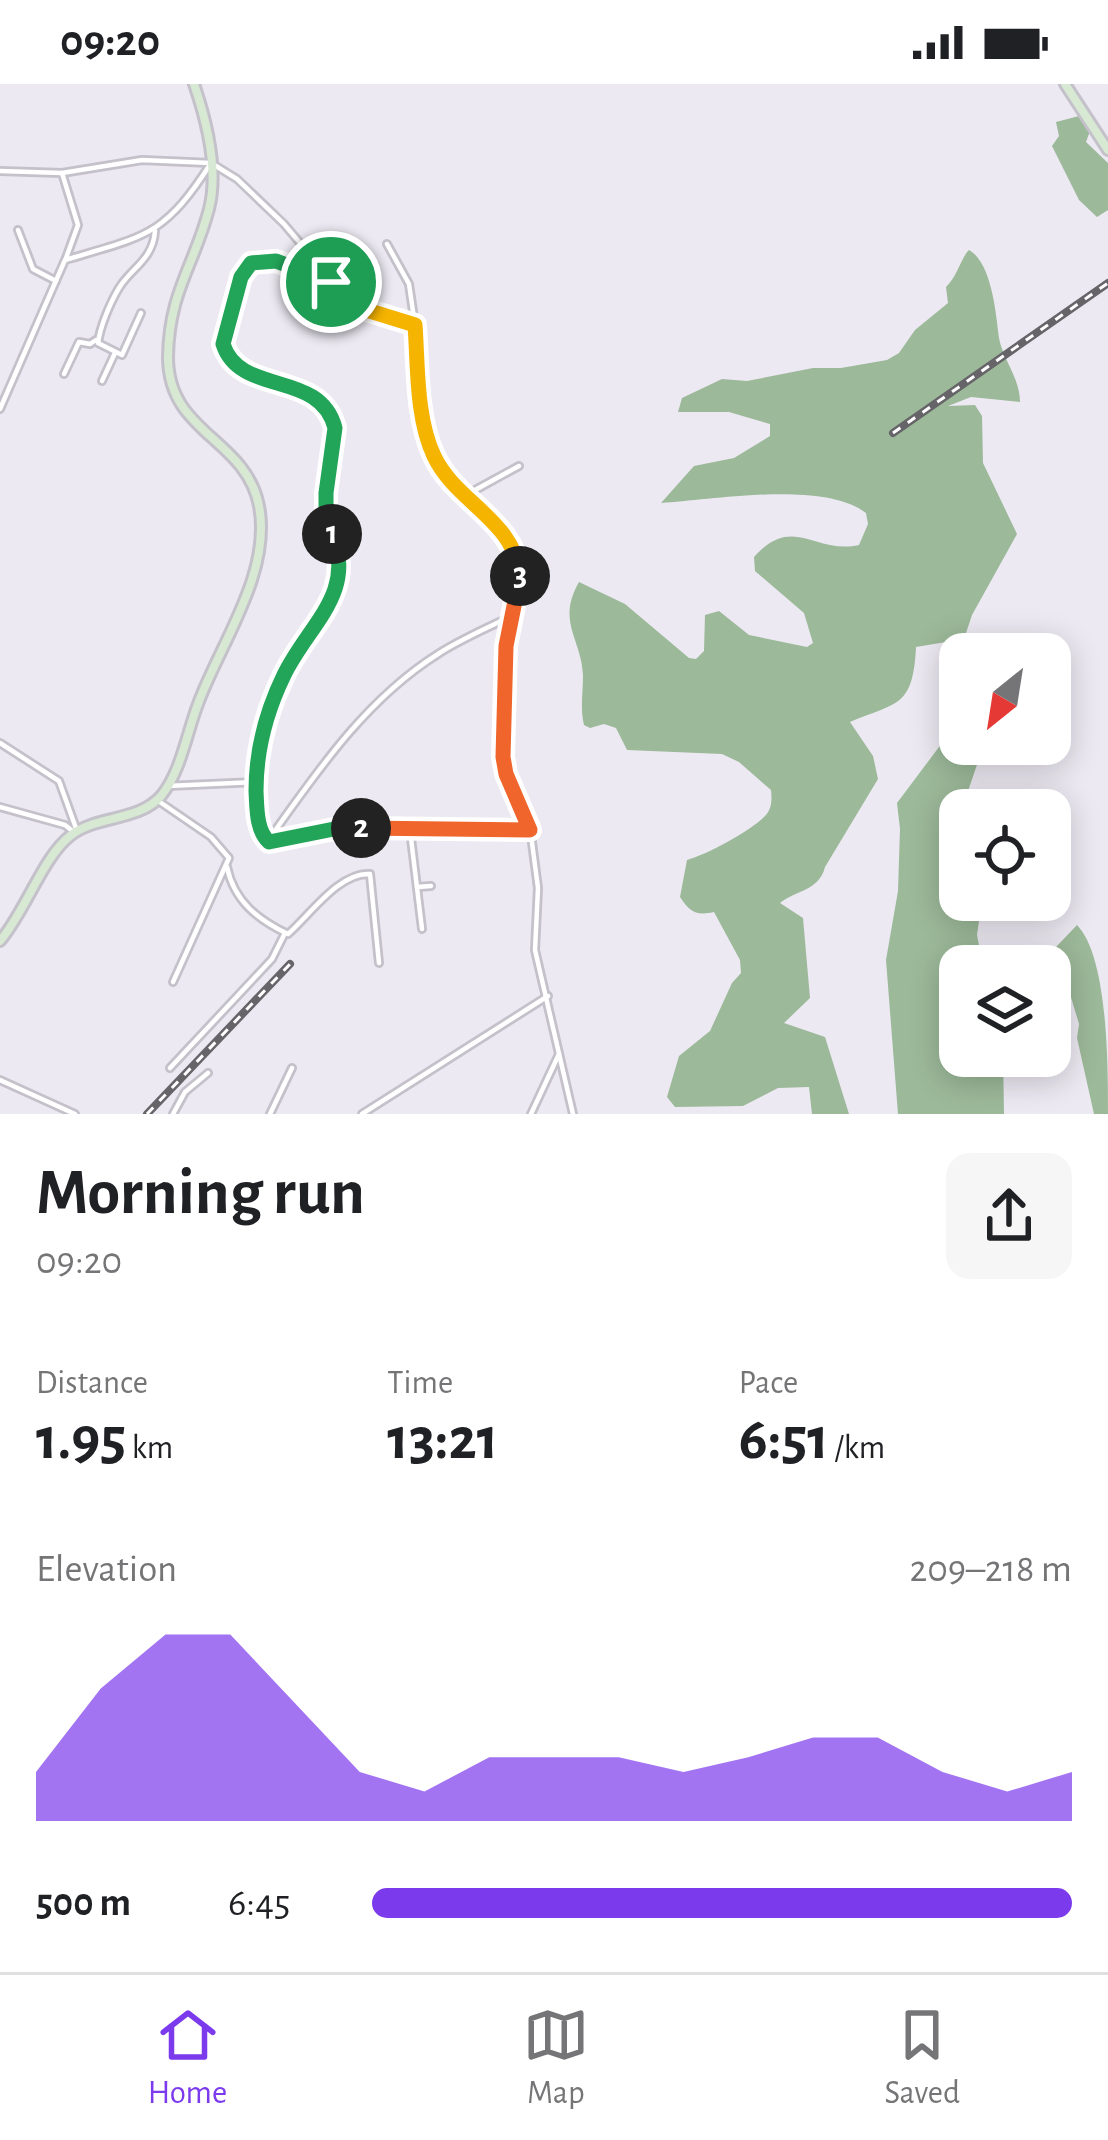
<!DOCTYPE html>
<html lang="en">
<head>
<meta charset="utf-8">
<style>
  :root { --surface:#fff; --page:#f6f6f6; --text:#202124; --muted:#757577; --line:#e0e0e0; --accent:#7c3aed }
  body { margin:0; font-family:"Alegreya Sans",sans-serif; background:var(--page); color:var(--text); height:100vh; display:flex; flex-direction:column; font-size:45px; white-space:nowrap }
  * { box-sizing:border-box; margin:0 }
  p { font-size:39px; color:var(--muted) }
  .icon { flex:none; width:66px; height:66px; fill:none; stroke:currentColor; stroke-width:2; stroke-linecap:round; stroke-linejoin:round }
  .map { position:relative; height:1030px; overflow:hidden }
  .side { display:flex; flex-direction:column; background:var(--surface); flex:1 }
  .side>* { flex:none }
  .needle { width:78px; rotate:210deg }
  .controls { position:absolute; left:939px; top:549px; display:grid; gap:24px }
  .controls a { display:grid; place-items:center; width:132px; height:132px; border-radius:24px; background:var(--surface); box-shadow:0 6px 30px #0003; font-size:60px }
  .pin { position:absolute; display:grid; place-items:center; width:102px; height:102px; color:#fff; margin:-51px; border:6px solid #fff; border-radius:50%; box-shadow:0 3px 12px #0007 }
  .km { position:absolute; width:60px; height:60px; margin:-30px; border-radius:50%; background:#222; color:#fff; font-size:33px; line-height:60px; text-align:center }
  .round { display:grid; place-items:center; flex:none; width:126px; height:126px; border-radius:24px; background:var(--page) }
  .head { display:flex; align-items:center; justify-content:space-between; height:204px; padding:0 36px }
  h1 { font-size:66px; font-weight:700; line-height:90px }
  .metrics { display:grid; grid-template-columns:repeat(3,1fr); gap:18px; height:204px; padding:12px 36px }
  .metrics div { display:grid; align-content:center }
  .metrics b { font-size:60px; font-weight:700 }
  .metrics small { font-size:33px; font-weight:400 }
  .metrics p { font-size:33px }
  .chart { height:336px; padding:24px 36px }
  .chart p { display:flex; justify-content:space-between }
  .chart svg { width:100%; height:216px; margin-top:12px; fill:var(--accent); opacity:.7 }
  ul { padding:0 36px; list-style:none; font-size:39px }
  li { display:grid; grid-template-columns:192px 144px 1fr; align-items:center; height:90px }
  li i { height:30px; border-radius:15px; background:var(--accent) }
  .status { display:flex; justify-content:space-between; align-items:center; height:84px; padding:0 60px; background:var(--surface); direction:ltr }
  .status svg { height:33px; fill:currentColor }
  .tab-bar { display:flex; justify-content:space-around; align-items:center; height:168px; border-top:3px solid var(--line); background:var(--surface); font-size:33px; color:var(--muted) }
  .tab-bar a { display:grid; justify-items:center; gap:6px }
  .tab-bar .active { color:var(--accent) }
  .map>svg:first-child { display:block }
  .forest { fill:#9cb999 }
  .lines { fill:none; stroke-linecap:round; stroke-linejoin:round }
  .street-casing { stroke:#c4c1ca; stroke-width:10 }
  .secondary-casing { stroke:#c4c1ca; stroke-width:14 }
  .street { stroke:#fff; stroke-width:4.5 }
  .secondary { stroke:#d7e8d3; stroke-width:8 }
  .rail-casing { stroke:#666469; stroke-width:8 }
  .rail { stroke:#fff; stroke-width:3; stroke-dasharray:9; stroke-linecap:butt }
  .split-1-casing { stroke:#fff; stroke-width:24 }
  .split-2-casing { stroke:#fff; stroke-width:24 }
  .split-3-casing { stroke:#fff; stroke-width:24 }
  .split-4-casing { stroke:#fff; stroke-width:24 }
  .split-1 { stroke:#22a559; stroke-width:15 }
  .split-2 { stroke:#22a559; stroke-width:15 }
  .split-3 { stroke:#f0652b; stroke-width:15 }
  .split-4 { stroke:#f5b400; stroke-width:15 }
</style>
</head>
<body>
<div class="status"><b>09:20</b><svg viewBox="0 0 49 12"><path d="M0 12V9h3v3zM5 12V6h3v6zM10 12V3h3v9zM15 12V0h3v12zM26 1h20v11H26zM47 4h2v5h-2z"/></svg></div>
<div class="map">
<svg width="1108" height="1030" viewBox="0 0 1108 1030">
  <rect width="100%" height="100%" fill="#ece9f2"/>
  <g class="forest">
    <polygon points="1083,31 1090,47 1086,58 1108,79 1108,126 1097,133 1079,116 1052,62 1059,52 1056,38"/>
    <path d="M969 166C992 179 996 230 999 254 1003 276 1020 294 1020 318L971 313 948 322 975 321 982 332 983 379 1017 450 972 531 964 555 916 563C913 624 897 618 850 638L873 672 878 695 825 783C819 807 796 806 780 819L803 834 810 914 784 939 825 953 849 1030H812L809 1003 778 1004 743 1022 675 1023 667 1013 679 972 710 947 732 899 741 889 740 876 714 828C696 832 690 828 680 813L687 776C706 771 750 747 764 733 772 726 772 716 771 706L739 678 722 670 627 666 616 644 604 640 590 644 584 641C580 624 583 609 583 592 582 555 556 538 579 498L625 520 689 574 696 575 704 567 705 531 719 527 749 551 807 563 813 559 804 529 755 487 754 473C793 429 815 471 859 461L868 440 866 429C823 396 713 416 661 419L694 382 734 374 770 352V340L729 328H678L682 314 722 295 747 297 813 284H841L887 276 899 269 915 246 948 219 946 203C957 193 962 172 969 166Z"/>
    <polygon points="960,635 960,660 984,660 965,716 956,727 960,738 960,816 982,816 977,851 983,882 960,882 960,972 1003,972 1004,1030 898,1030 886,876 898,807 900,745 897,719"/>
    <path d="M1077 841C1108 873 1108 980 1108 1030H1094L1077 954 1079 940 1056 863Z"/>
  </g>
  <g class="lines">
    <defs>
      <g id="street">
        <polyline points="0,87 62,89 142,76 211,79 237,95 284,140 349,217 375,230 415,241 423,327 432,369 452,397 505,450 520,486 506,567 504,684 531,751 538,804 535,866 573,1030"/>
        <polyline points="62,89 78,141 66,174"/>
        <polyline points="18,146 33,185 56,197"/>
        <polyline points="387,160 409,200 415,241"/>
        <path d="M141 229 122 271 98 259C100 243 110 219 119 204 131 184 153 176 155 147"/>
        <polyline points="64,290 79,258 90,260 96,256"/>
        <polyline points="102,297 115,269"/>
        <path d="M0 325 65 176C145 152 164 153 211 79"/>
        <polyline points="466,411 519,382"/>
        <polyline points="0,659 59,697 77,747"/>
        <polyline points="167,702 256,698"/>
        <polyline points="157,716 211,753 229,774 173,898"/>
        <polyline points="0,723 65,741 75,749"/>
        <polyline points="410,746 422,845"/>
        <polyline points="267,758 257,728 260,657 282,594 325,526 342,481 325,427 335,344 331,331 303,306 242,286 224,264 241,193 251,179 271,176 327,196"/>
        <path d="M267 758C316 689 365 616 438 570 461 555 488 544 513 531"/>
        <polyline points="267,758 345,744 530,746"/>
        <path d="M227 783C234 817 258 836 288 850 310 831 339 788 370 790L379 879"/>
        <polyline points="417,803 431,802"/>
        <polyline points="170,984 272,875 285,849"/>
        <polyline points="0,996 75,1030"/>
        <polyline points="173,1030 185,1008 208,989"/>
        <polyline points="270,1030 292,984"/>
        <polyline points="362,1030 548,912"/>
        <polyline points="531,1030 559,970"/>
      </g>
      <g id="secondary">
        <polyline points="1065,0 1108,66"/>
        <path d="M0 857C25 828 43 773 70 752 96 731 138 738 161 712 181 688 187 648 198 620 220 560 272 489 259 422 246 354 168 350 168 273 169 208 194 182 209 125 219 86 207 38 194 0"/>
      </g>
    </defs>
    <use href="#street" class="street-casing"/>
    <use href="#secondary" class="secondary-casing"/>
    <use href="#street" class="street"/>
    <use href="#secondary" class="secondary"/>
    <defs>
      <g id="rail">
        <polyline points="893,349 1108,199"/>
        <polyline points="147,1030 290,880"/>
      </g>
    </defs>
    <use href="#rail" class="rail-casing"/>
    <use href="#rail" class="rail"/>
  </g>
  <g class="lines">
    <defs>
      <path id="split-1" d="M331 198 276 177 251 179 241 193 223 260C240 313 320 285 335 344L326 409V433L332 450"/>
      <path id="split-2" d="M332 450C357 509 308 541 284 591 266 628 256 666 256 707 257 724 256 746 269 758L334 745 361 744"/>
      <polyline id="split-3" points="361,744 530,746 506,690 503,673 506,562 520,492"/>
      <path id="split-4" d="M331 198 360 224 415 241C418 282 416 334 434 372 456 419 515 436 520 492"/>
    </defs>
    <use href="#split-1" class="split-1-casing"/>
    <use href="#split-2" class="split-2-casing"/>
    <use href="#split-3" class="split-3-casing"/>
    <use href="#split-4" class="split-4-casing"/>
    <use href="#split-1" class="split-1"/>
    <use href="#split-2" class="split-2"/>
    <use href="#split-3" class="split-3"/>
    <use href="#split-4" class="split-4"/>
  </g>
</svg>
<div class="controls">
<a><svg class="needle" viewBox="-14 -14 28 28"><path d="M0-13l5 13h-10z" fill="#e53935"/><path d="M0 13l5-13h-10z" fill="#757577"/></svg></a>
<a><svg class="icon" aria-label="locate" viewBox="0 0 24 24"><circle cx="12" cy="12" r="6"/><path d="M12 2v4M12 18v4M2 12h4M18 12h4"/></svg></a>
<a><svg class="icon" aria-label="layers" viewBox="0 0 24 24"><path d="M12 4l9 5-9 5-9-5zM3 14l9 5 9-5"/></svg></a>
</div>
<div class="pin" style="left:331px;top:198px;background:#1e9e55"><svg class="icon" aria-label="arrive" viewBox="0 0 24 24"><path d="M6 21V4h12l-3 4 3 4H6"/></svg></div>
<b class="km" style="left:332px;top:450px">1</b>
<b class="km" style="left:361px;top:744px">2</b>
<b class="km" style="left:520px;top:492px">3</b>
</div>
<section class="side">
<div class="head"><div><h1>Morning run</h1><p>09:20</p></div><a class="round"><svg class="icon" aria-label="share" viewBox="0 0 24 24"><path d="M12 15V3M7 8l5-5 5 5M5 13v7h14v-7"/></svg></a></div>
<div class="metrics">
<div><p>Distance</p><b>1.95<small> km</small></b></div>
<div><p>Time</p><b>13:21</b></div>
<div><p>Pace</p><b>6:51<small> /km</small></b></div>
</div>
<div class="chart"><p><span>Elevation</span>209–218 m</p>
<svg viewBox="0 0 160 44" preserveAspectRatio="none"><path d="M0 44V34L10 17L20 6L30 6L40 20L50 34L60 38L70 31L80 31L90 31L100 34L110 31L120 27L130 27L140 34L150 38L160 34V44z"/></svg>
</div>
<ul>
<li><b>500 m</b>6:45<i style="width:100%"></i></li>
</ul>
</section>
<nav class="tab-bar">
<a class="active"><svg class="icon" aria-label="home" viewBox="0 0 24 24"><path d="M3 11l9-7 9 7M6 9v11h12V9"/></svg>Home</a>
<a><svg class="icon" aria-label="map" viewBox="0 0 24 24"><path d="M3 6l6-2 6 2 6-2v14l-6 2-6-2-6 2zM9 4v14M15 6v14"/></svg>Map</a>
<a><svg class="icon" aria-label="saved" viewBox="0 0 24 24"><path d="M7 4h10v16l-5-4-5 4z"/></svg>Saved</a>
</nav>
</body>
</html>
